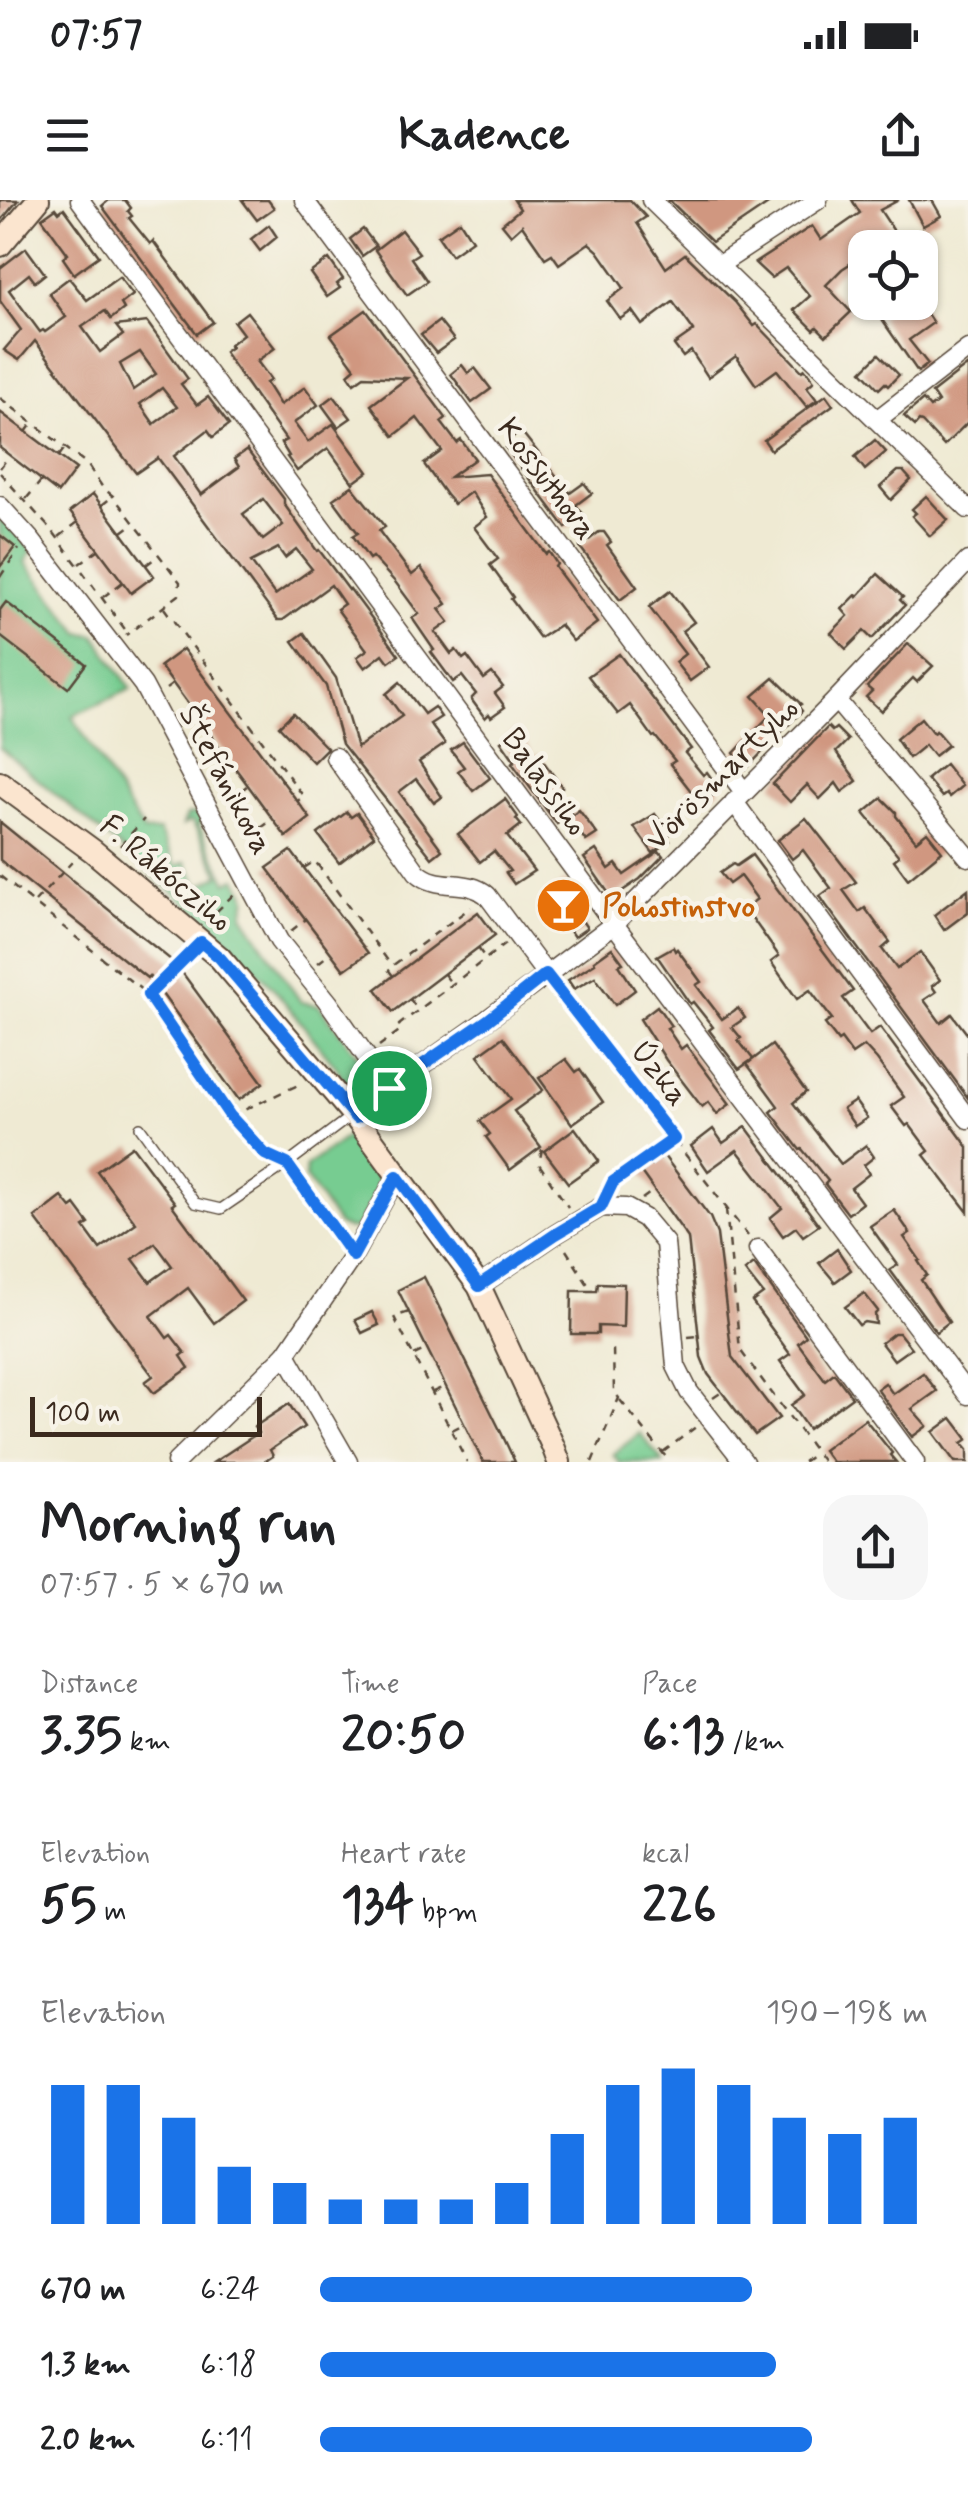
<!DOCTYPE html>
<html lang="en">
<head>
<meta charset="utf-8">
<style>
  :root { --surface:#fff; --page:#f6f6f6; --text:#202124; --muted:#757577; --accent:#1a73e8 }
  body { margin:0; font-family:Mynerve,sans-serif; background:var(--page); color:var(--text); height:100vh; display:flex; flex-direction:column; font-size:38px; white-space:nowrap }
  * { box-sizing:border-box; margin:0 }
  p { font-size:32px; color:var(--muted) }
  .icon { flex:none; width:55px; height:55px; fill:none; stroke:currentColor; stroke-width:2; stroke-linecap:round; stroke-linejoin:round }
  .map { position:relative; height:1262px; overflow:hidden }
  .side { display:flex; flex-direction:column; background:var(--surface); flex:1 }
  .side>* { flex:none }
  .fabs { position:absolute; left:848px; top:30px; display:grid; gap:20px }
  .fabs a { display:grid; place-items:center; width:90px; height:90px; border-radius:20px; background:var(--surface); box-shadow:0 2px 8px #0004; font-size:50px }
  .scale { position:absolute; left:30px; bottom:25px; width:232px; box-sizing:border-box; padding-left:10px; border:5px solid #3b2a1e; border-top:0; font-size:28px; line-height:35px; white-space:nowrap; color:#3b2a1e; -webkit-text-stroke:8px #f7f3e8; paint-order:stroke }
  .pin { position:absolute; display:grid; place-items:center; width:85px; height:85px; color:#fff; margin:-42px; border:5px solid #fff; border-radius:50%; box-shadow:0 2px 10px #0007 }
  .round { display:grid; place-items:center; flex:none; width:105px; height:105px; border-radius:30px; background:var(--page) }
  .overview { display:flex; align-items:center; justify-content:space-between; height:170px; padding:0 40px }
  h1 { font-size:55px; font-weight:700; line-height:75px }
  .metrics { display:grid; grid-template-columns:repeat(3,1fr); gap:15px; height:170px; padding:10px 40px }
  .metrics div { display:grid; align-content:center }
  .metrics b { font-size:50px; font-weight:700 }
  .metrics small { font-size:28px; font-weight:400 }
  .metrics p { font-size:28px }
  .chart { height:280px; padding:20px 40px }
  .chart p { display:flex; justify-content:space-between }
  .chart svg { width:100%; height:180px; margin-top:10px; stroke:var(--accent); stroke-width:6 }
  ul { padding:0 40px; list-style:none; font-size:32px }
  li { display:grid; grid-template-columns:160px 120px 1fr; align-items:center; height:75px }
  li i { height:25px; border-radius:12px; background:var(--accent) }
  .status { display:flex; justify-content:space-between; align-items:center; height:70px; padding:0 50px; background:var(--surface); direction:ltr }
  .status svg { height:28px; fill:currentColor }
  header { display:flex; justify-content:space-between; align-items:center; height:130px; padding:0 40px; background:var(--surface); font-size:45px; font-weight:700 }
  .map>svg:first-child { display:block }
  .green { fill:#77cc91; stroke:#597b58; stroke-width:2.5 }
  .building { fill:#d09780; fill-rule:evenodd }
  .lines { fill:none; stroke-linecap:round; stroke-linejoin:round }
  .lane-casing { stroke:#564739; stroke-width:12 }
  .street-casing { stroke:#564739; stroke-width:21 }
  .secondary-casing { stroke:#564739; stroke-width:26 }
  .path { stroke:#564739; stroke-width:2.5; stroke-dasharray:8 8; stroke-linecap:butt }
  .lane { stroke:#fff; stroke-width:9 }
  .street { stroke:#fff; stroke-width:18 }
  .secondary { stroke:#fbe5cf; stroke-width:22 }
  .route-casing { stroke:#fff; stroke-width:20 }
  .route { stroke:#1a73e8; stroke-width:12 }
  .labels { text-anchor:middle; stroke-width:9; stroke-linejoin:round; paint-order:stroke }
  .street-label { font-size:32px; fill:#3b2a1e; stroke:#f7f3e8 }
  .food-label { font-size:32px; font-weight:bold; fill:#c56008; stroke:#f7f3e8; text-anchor:start }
</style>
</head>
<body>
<div class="status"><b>07:57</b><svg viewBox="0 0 49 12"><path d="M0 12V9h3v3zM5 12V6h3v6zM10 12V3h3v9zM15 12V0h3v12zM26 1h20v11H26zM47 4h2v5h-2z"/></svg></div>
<header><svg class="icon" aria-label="menu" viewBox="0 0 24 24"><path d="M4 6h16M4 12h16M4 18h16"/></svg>Kadence<svg class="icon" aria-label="share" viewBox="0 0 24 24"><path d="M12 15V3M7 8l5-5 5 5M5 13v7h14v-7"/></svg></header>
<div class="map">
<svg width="968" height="1262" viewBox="0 0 968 1262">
  <rect width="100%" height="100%" fill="#f7f3e8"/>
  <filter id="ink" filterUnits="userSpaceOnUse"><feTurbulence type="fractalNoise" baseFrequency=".01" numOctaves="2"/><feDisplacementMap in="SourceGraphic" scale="20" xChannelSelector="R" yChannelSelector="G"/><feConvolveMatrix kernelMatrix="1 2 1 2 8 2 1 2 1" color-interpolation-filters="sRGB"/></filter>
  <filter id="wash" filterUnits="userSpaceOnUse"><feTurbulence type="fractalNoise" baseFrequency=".0048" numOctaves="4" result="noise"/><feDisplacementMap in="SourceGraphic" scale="40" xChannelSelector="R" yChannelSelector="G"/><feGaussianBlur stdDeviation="2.25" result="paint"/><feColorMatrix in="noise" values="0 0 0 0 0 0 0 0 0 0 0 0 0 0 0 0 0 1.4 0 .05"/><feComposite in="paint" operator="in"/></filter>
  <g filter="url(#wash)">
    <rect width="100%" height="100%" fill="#efead3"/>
    <g class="green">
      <path d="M0 317 32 350 25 362 80 433 95 435 131 489 72 516 144 632 159 631 176 666 186 662 199 686 220 675 192 621 183 625 187 615C195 613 201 613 205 620L198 624 227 682 236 678 247 698 243 715 301 802 319 805 373 876 375 889 371 896 352 898 346 895 349 890 337 868 275 790 229 741 216 735 198 717 191 707 0 548Z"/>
      <path d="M348 936C355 941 359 947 365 954 390 985 373 996 357 1028L348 1029 338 1025 305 977 306 966Z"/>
      <polygon points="640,1233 663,1262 619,1262 613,1254"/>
    </g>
    <g id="blocks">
      <g class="building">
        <polygon points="0,0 18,0 0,22"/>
        <polygon points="109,0 125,0 131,8 128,11 132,16 129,18 150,44 153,41 213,122 197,134 102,6"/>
        <polygon points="242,0 268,0 274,8 257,20"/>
        <polygon points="514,0 630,0 646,17 637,23 666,68 685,54 735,102 754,126 757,124 802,171 805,169 814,181 807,187 817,200 807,207 777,170 756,185 736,156 708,177 691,151 683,157 674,145 694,131 673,102 642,125 632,111 620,119 607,101 624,88 598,51 589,43 559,64 552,54 545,58 522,25 511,35 502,24 520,9"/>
        <polygon points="669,0 774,0 712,42"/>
        <polygon points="852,0 899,0 880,10 905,48 884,48 881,43 874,48 865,48 865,54 842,69 826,85 851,112 826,136 817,127 814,130 794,110 810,96 786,68 771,78 755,63 812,26 821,40 860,13"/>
        <polygon points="909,0 932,0 941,16 923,26"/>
        <polygon points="56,8 59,12 64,8 99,56 74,74 63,58 68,54 42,18"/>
        <polygon points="460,21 472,40 451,55 438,36"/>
        <polygon points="269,25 277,37 260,51 251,39"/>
        <polygon points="363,29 376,46 362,56 350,39"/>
        <polygon points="401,30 419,53 411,58 427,81 407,95 375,50"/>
        <path d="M26 48 45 74 35 82 29 74 9 90 40 132 43 130 45 132 66 117 49 93 69 78 87 100 119 77 133 95 121 104 124 109 111 119 105 111 82 127 100 152 123 135 116 126 147 122 188 179 181 184 197 205 208 197 229 225 213 237 208 230 174 256 201 295 239 267 234 259 247 250 284 299V304L317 351 319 350 349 390 350 389 399 455 389 462 383 454 365 468 357 457 367 450 337 409 344 404 331 385 283 420H278L158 258 136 273 35 141 19 160 4 150 21 130 0 101V68ZM140 152 156 174 133 190 120 164ZM162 188 177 207 154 224 140 204ZM263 299 283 325 263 340 243 314ZM278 348 285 358 296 349 312 369 275 395 251 362Z"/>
        <polygon points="329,59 343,79 337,84 340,88 327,97 310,73"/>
        <polygon points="902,102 919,102 933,123 909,140 928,164 918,172 880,117"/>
        <polygon points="366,110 446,218 441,222 457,243 461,240 475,259 450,277 487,274 546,354 549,352 557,364 555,367 597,423 573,441 560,425 540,438 511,399 513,397 490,365 498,359 474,327 487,317 471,292 454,304 446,295 424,264 442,251 417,218 394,236 371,205 407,178 364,176 354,183 348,174 355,168 331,135"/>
        <polygon points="247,112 275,148 257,161 271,180 266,183 280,205 305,187 318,205 294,223 308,242 333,224 368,272 353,283 328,248 297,271 287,257 289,256 281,243 286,240 224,152 231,147 229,145 243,134 234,122"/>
        <polygon points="439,121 454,140 436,153 421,135"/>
        <polygon points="879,154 899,175 888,186 885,183 879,189 862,171"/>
        <polygon points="462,165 468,173 475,168 491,189 472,203 451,174"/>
        <polygon points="968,165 968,222 944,246 922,222 919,221 915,226 904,216 923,200 930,208 938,202 932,193"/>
        <polygon points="826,195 833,205 771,250 764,240"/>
        <polygon points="334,196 351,218 338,227 322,205"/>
        <polygon points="0,212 76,269 58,293 0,248"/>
        <polygon points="521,231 570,293 584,283 592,293 576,305 584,315 566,328 506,248 513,243 510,239"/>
        <polygon points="875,240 886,252 865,270 855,257"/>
        <polygon points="898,271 903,271 911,280 891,300 880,287"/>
        <polygon points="352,286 385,327 379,331 412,375 421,368 447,404 439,409 449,422 435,432 451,454 456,450 463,459 467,456 484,479 492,473 503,487 495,493 505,507 491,517 489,514 485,518 471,499 476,494 462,476 453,482 431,452 434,450 412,418 419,414 396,383 372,357 369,359 353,336 358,333 333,299"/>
        <polygon points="93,294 154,376 131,393 70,312"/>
        <polygon points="926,296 948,320 930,336 912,316 916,313 912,309"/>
        <polygon points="599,332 604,332 611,342 607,345 637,387 620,400 580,347"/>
        <polygon points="0,335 15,347 0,367"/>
        <polygon points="878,374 903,397 900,400 905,405 872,439 864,431 846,449 831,433 848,416 842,409 856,395 857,397"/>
        <polygon points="670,391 694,422 682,431 709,467 690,481 675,462 685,454 649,407"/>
        <polygon points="6,402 86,464 68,488 0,436 0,410"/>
        <polygon points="304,433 336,478 357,548 402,516 386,494 400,482 424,514 434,507 441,517 430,524 445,544 419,562 442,597 434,603 416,579 399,592 442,650 432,658 342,544 326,486 293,441"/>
        <polygon points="908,444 933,466 917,482 913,478 881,511 866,497 872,491 867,487"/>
        <polygon points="183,449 310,618 286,637 160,466"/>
        <polygon points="619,454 691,549 685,553 703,575 707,572 720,590 701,604 670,564 675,561 655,536 653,537 630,505 618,514 588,476"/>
        <polygon points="774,478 801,504 798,506 802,511 746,569 734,553 770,515 753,496"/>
        <polygon points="293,513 327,548 313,562 279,526"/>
        <polygon points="921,518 933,533 936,531 948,545 934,556 925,545 909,558 896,539"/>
        <polygon points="828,527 832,531 836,528 848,540 836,552 857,581 842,592 836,583 820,599 807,585 790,602 773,584"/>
        <polygon points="516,530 519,534 522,534 534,557 538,554 562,587 555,593 571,613 557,624 512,563 515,561 501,541"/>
        <polygon points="463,542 490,578 473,591 458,571 464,567 451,550"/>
        <polygon points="945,564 962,586 949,597 946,594 942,597 927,579"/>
        <polygon points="882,598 896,612 896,616 916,641 927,632 942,651 908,679 894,660 899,656 864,613"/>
        <polygon points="505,599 518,617 516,619 521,625 507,636 534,671 514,684 506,673 510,671 494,651 480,662 458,634"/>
        <polygon points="579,610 597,634 586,641 569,618"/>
        <polygon points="347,612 351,617 357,613 374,636 339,663 318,634"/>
        <polygon points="655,614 670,634 667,637 670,641 653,653 634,627"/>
        <polygon points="806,618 856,682 843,690 859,712 865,708 890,742 882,749 897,769 920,752 940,780 932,786 936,792 924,800 941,823 952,814 968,835 968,898 826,705 820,696 831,688 803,650 792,659 778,640"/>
        <polygon points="0,622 176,764 263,883 239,900 149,776 147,778 0,660"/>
        <polygon points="596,650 609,669 616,664 624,675 659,651 663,656 640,679 612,698 584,658"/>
        <polygon points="291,651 368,753 344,770 267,668"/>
        <polygon points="752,655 853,791 843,798 870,834 880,827 968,947 968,1012 924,955 929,951 909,924 906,926 891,906 904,897 877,860 864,846 852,854 841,839 838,841 825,824 832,819 810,790 797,799 771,762 779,756 745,708 757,699 740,676 729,684 720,673 733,664 736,666"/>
        <polygon points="565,681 580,701 572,706 587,728 574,737 546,695"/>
        <polygon points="968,689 968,712 944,730 934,715"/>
        <polygon points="478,712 495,735 393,812 376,789"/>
        <polygon points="673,747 675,751 677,749 701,782 696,785 722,819 738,808 745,818 732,827 741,838 738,840 753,859 739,869 709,830 713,827 693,802 690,804 657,756"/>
        <polygon points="612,748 623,763 619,765 635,790 615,805 595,777 574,789 568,780 595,763 594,761"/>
        <polygon points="657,806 671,826 667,828 681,849 686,845 730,904 717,914 708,902 702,907 666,860 640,819"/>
        <polygon points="503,837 543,890 514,911 541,947 510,970 486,937 490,934 480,921 511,899 478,855"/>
        <polygon points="772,845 806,892 793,903 841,964 866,945 874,957 864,965 869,974 851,988 862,1003 848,1014 825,984 828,981 802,949 800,950 771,912 778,906 747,864"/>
        <polygon points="566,859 576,872 580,869 603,902 572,924 539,878"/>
        <polygon points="855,901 867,918 855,926 843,909"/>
        <polygon points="746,927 819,1025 803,1036 796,1027 783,1036 770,1018 782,1008 737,950 708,971 691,946 713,929 723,943"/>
        <polygon points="575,928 599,961 568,983 544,951"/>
        <path d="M132 946 175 1003 172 1005 243 1101 214 1123 188 1088 151 1116 167 1138 171 1135 185 1153 181 1156 189 1168 154 1193 145 1182 153 1176 35 1018 62 997 71 1008 75 1005 89 1024 84 1027 100 1049 136 1023 97 971ZM155 1043 172 1066 150 1082 133 1059Z"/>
        <polygon points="664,956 710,1017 717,1034 732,1157 779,1218 755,1235 708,1174 701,1157 688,1038 641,972"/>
        <polygon points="894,1010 910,1033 904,1037 920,1060 918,1061 927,1075 921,1080 949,1122 936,1132 890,1070 898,1065 870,1026"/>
        <polygon points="837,1049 851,1070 835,1082 819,1063"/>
        <polygon points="754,1064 806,1136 798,1143 825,1180 834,1173 852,1197 808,1229 791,1205 805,1195 780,1161 790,1154 752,1102 763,1094 745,1071"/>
        <polygon points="424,1077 499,1228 515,1262 483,1262 454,1203 398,1090"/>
        <polygon points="598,1083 624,1084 623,1127 598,1126 598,1134 571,1134 572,1091 597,1091"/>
        <polygon points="864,1093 878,1111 875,1114 876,1124 864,1122 859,1125 845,1107"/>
        <polygon points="372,1112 379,1125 362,1133 355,1120"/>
        <polygon points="894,1133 899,1133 911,1148 894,1160 881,1143"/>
        <polygon points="923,1173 937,1191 912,1209 927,1226 912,1237 877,1189 885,1183 893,1194"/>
        <polygon points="289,1204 304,1227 270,1250 273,1256 264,1262 214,1262 258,1233 254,1227"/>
        <polygon points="952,1218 968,1239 962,1243 968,1250 968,1262 955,1262 933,1232"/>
        <polygon points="865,1219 892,1253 890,1255 896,1262 832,1262 823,1250"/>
      </g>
    </g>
  </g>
  <g filter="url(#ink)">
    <use href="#blocks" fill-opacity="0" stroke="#564739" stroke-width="2.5"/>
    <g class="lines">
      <defs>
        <g id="lane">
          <polyline points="351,916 287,964 353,1056"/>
          <polyline points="140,927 195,1003 221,1009 287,964"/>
        </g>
        <g id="street">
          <polyline points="80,0 614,724 968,1195"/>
          <polyline points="304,0 744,592"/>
          <polyline points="651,0 968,309"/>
          <polyline points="719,65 818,0"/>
          <polyline points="878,219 968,149"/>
          <polyline points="0,306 30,339 143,485 279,741 329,803 389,889"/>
          <polyline points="836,500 968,657"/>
          <path d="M335 557 417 672C438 692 466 677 487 695L546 774"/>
          <polyline points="734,602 968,919"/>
          <polyline points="356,918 389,889 488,819 614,724 836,500 968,361"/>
          <polyline points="758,1049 915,1262"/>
          <polyline points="479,1086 556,1034 601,1007 626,1008 644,1018 665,1043 676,1166 689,1192 744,1262"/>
          <polyline points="286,1154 348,1262"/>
          <polyline points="176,1262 286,1154 353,1056 397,976"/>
        </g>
        <g id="secondary">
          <polyline points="0,45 38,0"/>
          <polyline points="0,583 93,651 220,758 356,918 479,1086 553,1246 559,1262"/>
        </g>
      </defs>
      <use href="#lane" class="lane-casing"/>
      <use href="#street" class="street-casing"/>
      <use href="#secondary" class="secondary-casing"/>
      <g class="path">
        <polyline points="0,198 87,264 103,288 113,296 180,382 179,395 126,435"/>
        <polyline points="26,232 32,224"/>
        <polyline points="59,256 64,249"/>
        <polyline points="0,268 9,256"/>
        <polyline points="0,273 54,333 127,432"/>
        <polyline points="26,299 42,280"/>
        <polyline points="102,305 112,297"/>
        <polyline points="122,332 133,324"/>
        <polyline points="59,337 78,322"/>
        <polyline points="79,364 98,350"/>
        <polyline points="146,365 158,356"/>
        <polyline points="0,377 19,349"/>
        <polyline points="103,397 123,382"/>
        <polyline points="164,408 304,597 297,601"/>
        <polyline points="166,489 173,484"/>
        <polyline points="184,527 198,517"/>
        <polyline points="209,562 223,551"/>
        <polyline points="228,601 248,585"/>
        <polyline points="248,638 273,619"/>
        <polyline points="120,646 144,619"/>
        <polyline points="304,668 315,661 391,765"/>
        <polyline points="0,676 148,795 230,916 265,954 275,958"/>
        <polyline points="35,702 72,662"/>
        <polyline points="205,723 235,693"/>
        <polyline points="291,731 306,719"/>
        <polyline points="478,748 485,758"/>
        <polyline points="318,763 331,753"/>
        <polyline points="444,774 451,783"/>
        <polyline points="393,776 388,769 471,707"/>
        <polyline points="558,789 748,1036"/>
        <polyline points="149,794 186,758"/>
        <polyline points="410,799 417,809"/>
        <polyline points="379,846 402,829 399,825 505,744"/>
        <polyline points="231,916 298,885"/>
        <polyline points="542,949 539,964 568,1007"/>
        <polyline points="609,990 613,982 672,940"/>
        <polyline points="642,999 654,990"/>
        <polyline points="726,1009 740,1150 823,1262"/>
        <polyline points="566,1050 592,1091"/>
        <polyline points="409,1112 394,1117 467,1262"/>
        <polyline points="688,1137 699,1136"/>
        <polyline points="414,1155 427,1149"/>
        <polyline points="433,1192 446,1186"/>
        <polyline points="713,1198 722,1192"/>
        <polyline points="620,1200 670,1262"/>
        <polyline points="452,1230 464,1224"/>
        <polyline points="663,1252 697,1226"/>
        <polyline points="592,1262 619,1198 614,1192 613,1148"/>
        <polyline points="803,1262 815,1253"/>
      </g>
      <use href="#lane" class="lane"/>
      <use href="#street" class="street"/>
      <use href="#secondary" class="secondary"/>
    </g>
  </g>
  <g class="lines" filter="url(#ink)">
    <defs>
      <polygon id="route" points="201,742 220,758 356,918 389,888 488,820 546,774 674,939 613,982 601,1007 556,1034 479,1086 397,976 353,1056 287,964 265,954 230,916 148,795"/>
    </defs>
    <use href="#route" class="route-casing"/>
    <use href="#route" class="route"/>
  </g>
  <defs>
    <symbol id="bar-disc" viewBox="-11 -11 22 22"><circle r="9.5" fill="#e8710a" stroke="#f7f3e8"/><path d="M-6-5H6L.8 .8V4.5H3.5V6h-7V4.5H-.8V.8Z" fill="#fff"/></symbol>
  </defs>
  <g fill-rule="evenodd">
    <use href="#bar-disc" x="532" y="674" width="63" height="63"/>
  </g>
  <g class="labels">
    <g class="street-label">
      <text transform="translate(548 278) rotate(53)" y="11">Kossuthova</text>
      <text transform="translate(721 573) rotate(-45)" y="11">Vörösmartyho</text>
      <text transform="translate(227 579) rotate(62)" y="11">Štefánikova</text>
      <text transform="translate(546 581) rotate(54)" y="11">Balassiho</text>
      <text transform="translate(167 672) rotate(40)" y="11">F. Rákócziho</text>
      <text transform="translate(660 872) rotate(52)" y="11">Úzka</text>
    </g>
    <g class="food-label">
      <text x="602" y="716">Pohostinstvo</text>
    </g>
  </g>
</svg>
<div class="fabs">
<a><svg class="icon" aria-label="locate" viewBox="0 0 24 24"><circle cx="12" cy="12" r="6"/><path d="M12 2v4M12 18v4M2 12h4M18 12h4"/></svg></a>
</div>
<div class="scale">100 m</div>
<div class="pin" style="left:389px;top:888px;background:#1e9e55"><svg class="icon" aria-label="arrive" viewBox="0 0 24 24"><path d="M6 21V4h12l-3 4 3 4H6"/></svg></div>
</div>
<section class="side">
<div class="overview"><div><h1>Morning run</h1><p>07:57 · 5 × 670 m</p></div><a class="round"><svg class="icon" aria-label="share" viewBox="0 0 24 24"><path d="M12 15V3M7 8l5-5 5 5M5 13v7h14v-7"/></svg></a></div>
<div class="metrics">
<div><p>Distance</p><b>3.35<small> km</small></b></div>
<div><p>Time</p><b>20:50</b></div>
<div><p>Pace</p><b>6:13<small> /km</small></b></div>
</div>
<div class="metrics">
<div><p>Elevation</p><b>55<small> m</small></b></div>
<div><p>Heart rate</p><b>134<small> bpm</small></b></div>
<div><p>kcal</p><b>226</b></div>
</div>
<div class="chart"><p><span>Elevation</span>190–198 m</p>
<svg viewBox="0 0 160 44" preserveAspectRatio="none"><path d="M5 44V10M15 44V10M25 44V18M35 44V30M45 44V34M55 44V38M65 44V38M75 44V38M85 44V34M95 44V22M105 44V10M115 44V6M125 44V10M135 44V18M145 44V22M155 44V18"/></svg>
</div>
<ul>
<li><b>670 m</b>6:24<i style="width:71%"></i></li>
<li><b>1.3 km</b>6:18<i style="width:75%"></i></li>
<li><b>2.0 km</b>6:11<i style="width:81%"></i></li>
</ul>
</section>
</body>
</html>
